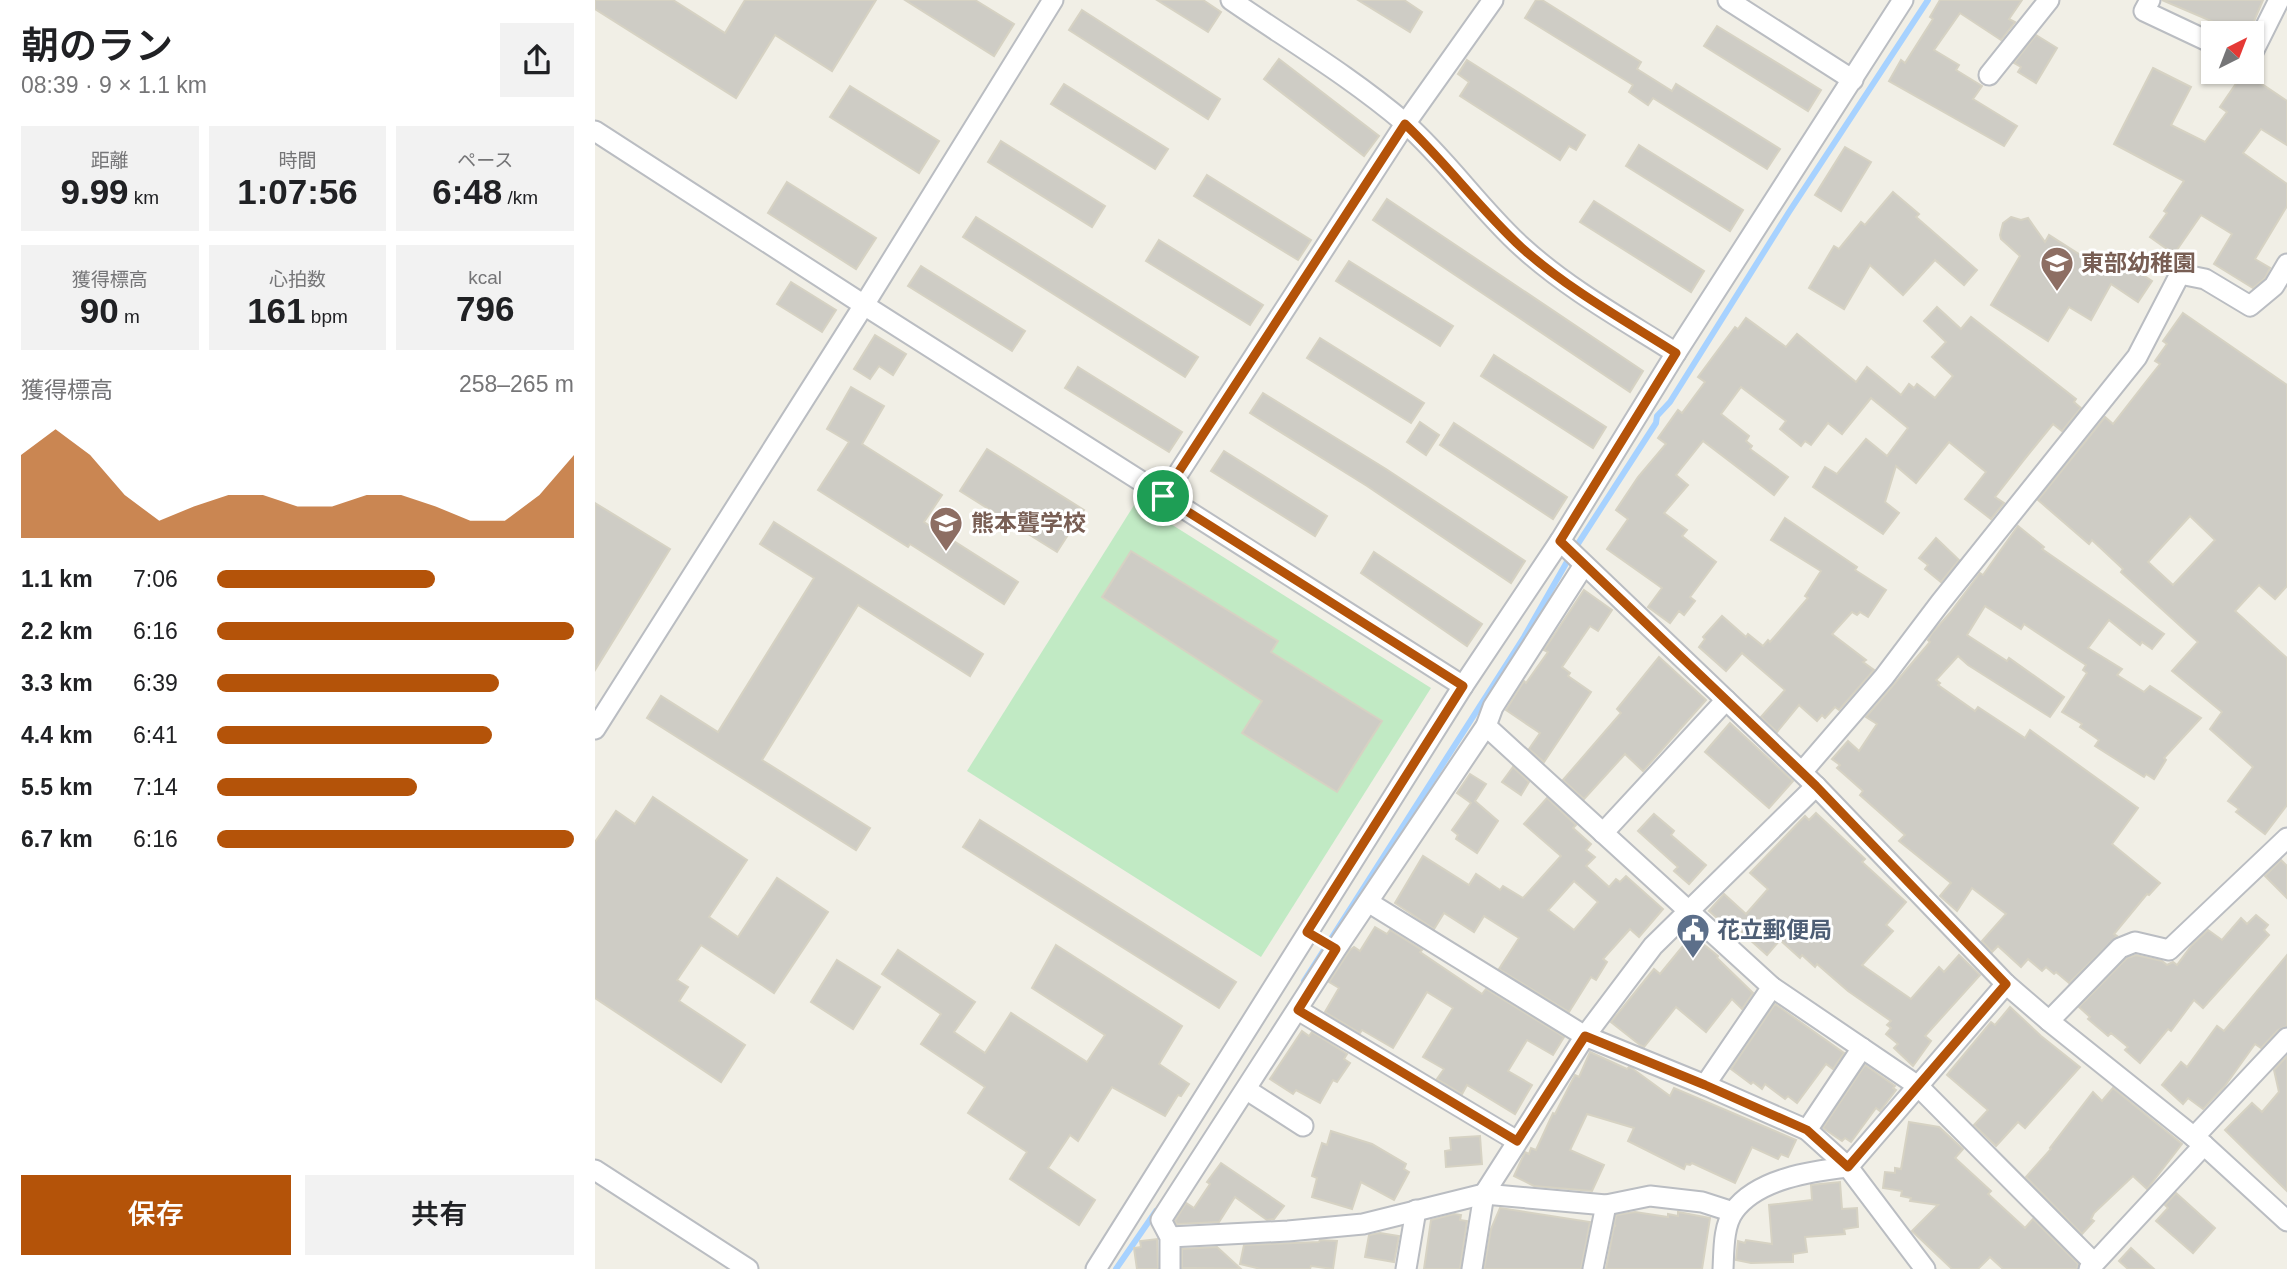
<!DOCTYPE html>
<html lang="ja">
<head>
<meta charset="utf-8">
<style>
  :root { --surface:#fff; --page:#f2f2f2; --text:#202124; --muted:#757577; --accent:#b45309 }
  body { margin:0; font-family:Helvetica,"Noto Sans JP",sans-serif; background:var(--page); color:var(--text); height:100vh; display:flex; flex-direction:column; font-size:26px; white-space:nowrap }
  * { box-sizing:border-box; margin:0 }
  p { font-size:23px; color:var(--muted) }
  .icon { flex:none; width:38px; height:38px; fill:none; stroke:currentColor; stroke-width:2; stroke-linecap:round; stroke-linejoin:round }
  .map { position:relative; flex:1; overflow:hidden }
  .details { display:flex; flex-direction:column; background:var(--surface); width:595px }
  .details>* { flex:none }
  .needle { width:46px; rotate:42deg }
  .controls { position:absolute; left:1606px; top:21px; display:grid; gap:14px }
  .controls a { display:grid; place-items:center; width:63px; height:63px; border-radius:0px; background:var(--surface); box-shadow:0 2px 5px #0004; font-size:35px }
  .pin { position:absolute; display:grid; place-items:center; width:60px; height:60px; color:#fff; margin:-30px; border:4px solid #fff; border-radius:50%; box-shadow:0 2px 7px #0007 }
  .round { display:grid; place-items:center; flex:none; width:74px; height:74px; border-radius:0px; background:var(--page) }
  .summary { display:flex; align-items:center; justify-content:space-between; height:119px; padding:0 21px }
  h1 { font-size:38px; font-weight:600; line-height:52px }
  .stats { display:grid; grid-template-columns:repeat(3,1fr); gap:10px; height:119px; padding:7px 21px }
  .stats div { display:grid; align-content:center; border-radius:0px; background:var(--page); text-align:center }
  .stats b { font-size:35px; font-weight:600 }
  .stats small { font-size:19px; font-weight:400 }
  .stats p { font-size:19px }
  .chart { height:196px; padding:14px 21px }
  .chart p { display:flex; justify-content:space-between }
  .chart svg { width:100%; height:126px; margin-top:7px; fill:var(--accent); opacity:.7 }
  .cta { display:flex; gap:14px; margin-top:auto; padding:14px 21px }
  .cta a { flex:1; height:80px; border-radius:0px; background:var(--accent); color:#fff; font-size:28px; font-weight:600; line-height:80px; text-align:center }
  .cta a+a { background:var(--page); color:var(--text) }
  ul { padding:0 21px; list-style:none; font-size:23px }
  li { display:grid; grid-template-columns:112px 84px 1fr; align-items:center; height:52px }
  li i { height:18px; border-radius:9px; background:var(--accent) }
  main { display:flex; flex:1; min-height:0 }
  .map>svg:first-child { display:block }
  .green { fill:#c1eac4 }
  .lines { fill:none; stroke-linecap:round; stroke-linejoin:round }
  .stream { stroke:#a7d2ff; stroke-width:6 }
  .building { fill:#ceccc5; stroke:#d6d2c3; stroke-width:2; fill-rule:evenodd }
  .minor-casing { stroke:#babdc2; stroke-width:23 }
  .minor { stroke:#fff; stroke-width:19 }
  .route-casing { stroke:#fff; stroke-width:14 }
  .route { stroke:#b45309; stroke-width:9 }
  .labels { text-anchor:middle; stroke-width:6; stroke-linejoin:round; paint-order:stroke }
  .education-label { font-size:23px; font-weight:bold; fill:#785e54; stroke:#fff; text-anchor:start }
  .service-label { font-size:23px; font-weight:bold; fill:#4e5e75; stroke:#fff; text-anchor:start }
</style>
</head>
<body>
<main>
<section class="details">
<div class="summary"><div><h1>朝のラン</h1><p>08:39 · 9 × 1.1 km</p></div><a class="round"><svg class="icon" aria-label="share" viewBox="0 0 24 24"><path d="M12 15V3M7 8l5-5 5 5M5 13v7h14v-7"/></svg></a></div>
<div class="stats">
<div><p>距離</p><b>9.99<small> km</small></b></div>
<div><p>時間</p><b>1:07:56</b></div>
<div><p>ペース</p><b>6:48<small> /km</small></b></div>
</div>
<div class="stats">
<div><p>獲得標高</p><b>90<small> m</small></b></div>
<div><p>心拍数</p><b>161<small> bpm</small></b></div>
<div><p>kcal</p><b>796</b></div>
</div>
<div class="chart"><p><span>獲得標高</span>258–265 m</p>
<svg viewBox="0 0 160 44" preserveAspectRatio="none"><path d="M0 44V15L10 6L20 15L30 29L40 38L50 33L60 29L70 29L80 33L90 33L100 29L110 29L120 33L130 38L140 38L150 29L160 15V44z"/></svg>
</div>
<ul>
<li><b>1.1 km</b>7:06<i style="width:61%"></i></li>
<li><b>2.2 km</b>6:16<i style="width:100%"></i></li>
<li><b>3.3 km</b>6:39<i style="width:79%"></i></li>
<li><b>4.4 km</b>6:41<i style="width:77%"></i></li>
<li><b>5.5 km</b>7:14<i style="width:56%"></i></li>
<li><b>6.7 km</b>6:16<i style="width:100%"></i></li>
</ul>
<div class="cta"><a>保存</a><a>共有</a></div>
</section>
<div class="map">
<svg width="1692" height="1269" viewBox="0 0 1692 1269">
  <rect width="100%" height="100%" fill="#f1efe6"/>
  <polygon class="green" points="541,502 836,688 666,957 372,771"/>
  <g class="lines">
    <g class="stream">
      <polyline points="709,981 929,637 977,553 1061,423 1062,416 1075,402 1194,212 1333,0"/>
      <polyline points="521,1269 561,1211"/>
    </g>
  </g>
  <g class="building">
    <polygon points="0,0 78,0 130,33 150,0 281,0 237,71 180,35 141,98 0,9"/>
    <polygon points="310,0 380,0 419,24 399,56"/>
    <polygon points="562,0 608,0 626,12 613,32"/>
    <polygon points="763,0 809,0 827,12 815,32"/>
    <polygon points="941,0 947,0 1046,62 1042,69 1077,91 1081,84 1185,149 1172,169 1058,98 1053,105 1034,92 1038,85 930,18"/>
    <polygon points="1345,0 1427,0 1414,19 1420,22 1406,40 1365,13 1339,50 1364,65 1361,70 1387,86 1378,99 1422,126 1409,146 1294,81 1306,60 1310,63 1338,19 1335,17"/>
    <polygon points="1567,0 1668,0 1654,33 1644,33"/>
    <polygon points="487,10 625,99 613,119 474,30"/>
    <polygon points="1122,26 1226,90 1213,111 1109,46"/>
    <polygon points="1441,35 1462,48 1441,83 1423,72 1426,67 1419,63"/>
    <polygon points="684,59 784,136 769,156 669,79"/>
    <polygon points="872,60 990,135 981,150 974,146 965,160 865,96 874,82 863,74"/>
    <polygon points="1558,68 1596,87 1576,125 1610,142 1632,112 1625,107 1649,72 1692,101 1692,145 1666,129 1648,153 1692,184 1692,206 1660,259 1675,268 1670,278 1658,288 1619,264 1637,234 1606,215 1579,254 1555,237 1572,213 1569,211 1589,181 1519,144"/>
    <polygon points="469,84 573,149 560,169 456,104"/>
    <polygon points="255,86 344,141 324,173 235,117"/>
    <polygon points="406,141 510,206 497,227 393,162"/>
    <polygon points="1044,145 1148,210 1135,231 1031,166"/>
    <polygon points="1250,147 1276,162 1246,211 1220,195"/>
    <polygon points="612,175 716,240 703,260 599,196"/>
    <polygon points="192,182 281,238 261,269 173,213"/>
    <polygon points="1298,192 1324,214 1321,217 1382,270 1369,285 1340,260 1308,295 1275,265 1249,309 1214,288 1239,246 1244,249 1266,222 1270,225"/>
    <polygon points="792,199 1048,371 1035,392 778,220"/>
    <polygon points="999,201 1109,271 1096,292 985,222"/>
    <polygon points="381,217 603,357 590,377 368,237"/>
    <polygon points="1416,217 1426,220 1433,218 1450,242 1454,235 1512,272 1521,257 1557,281 1543,302 1516,284 1496,320 1474,307 1453,341 1396,305 1425,256 1406,239 1405,235 1408,223"/>
    <polygon points="564,240 668,305 655,325 551,261"/>
    <polygon points="754,261 858,326 845,346 741,281"/>
    <polygon points="326,266 430,331 417,351 313,286"/>
    <polygon points="196,282 241,310 227,332 182,304"/>
    <polygon points="1342,307 1366,329 1376,317 1481,399 1479,402 1486,408 1467,431 1458,424 1428,461 1400,497 1409,503 1396,519 1370,499 1391,472 1354,442 1321,483 1301,466 1290,502 1304,513 1288,534 1218,487 1230,467 1242,474 1271,439 1292,456 1313,428 1276,398 1247,434 1233,423 1216,445 1210,441 1206,446 1185,429 1191,421 1146,387 1126,414 1154,436 1151,441 1157,446 1155,449 1193,477 1179,495 1108,441 1081,475 1093,485 1069,513 1092,530 1087,536 1121,562 1095,597 1100,601 1089,615 1084,611 1075,623 1053,607 1067,588 1012,549 1033,519 1021,510 1043,477 1071,444 1063,438 1083,410 1087,413 1110,382 1103,377 1140,327 1143,329 1151,318 1191,347 1202,334 1261,382 1272,367 1306,395 1314,384 1319,388 1322,384 1340,398 1358,376 1337,357 1351,342 1329,321"/>
    <path d="M1588 313 1692 385V586L1680 599 1664 585 1640 611 1692 658V805L1670 834 1641 812 1644 809 1633 801 1658 767 1615 729 1627 712 1577 671 1603 642 1526 572 1528 569 1497 540 1494 544 1443 500 1510 417 1518 424 1550 383 1565 364 1560 361 1572 344 1568 341ZM1595 516 1620 540 1578 585 1553 562Z"/>
    <polygon points="280,335 311,354 298,375 284,366 275,379 259,369"/>
    <polygon points="725,338 829,403 816,423 712,358"/>
    <polygon points="899,355 1011,427 998,448 886,376"/>
    <polygon points="483,367 587,432 574,452 470,388"/>
    <polygon points="256,387 289,406 267,444 347,495 329,522 423,582 409,604 315,544 313,547 223,490 254,442 232,429"/>
    <polygon points="668,393 791,469 930,561 916,583 772,486 655,413"/>
    <polygon points="825,422 844,435 831,455 812,442"/>
    <polygon points="859,423 972,497 958,519 845,445"/>
    <polygon points="392,449 489,510 462,552 365,491"/>
    <polygon points="629,451 732,516 720,536 616,471"/>
    <polygon points="0,503 75,549 0,670"/>
    <polygon points="1190,518 1262,567 1260,570 1291,590 1273,617 1265,612 1262,615 1257,612 1237,634 1271,660 1268,662 1279,670 1244,710 1240,707 1230,718 1227,715 1222,721 1204,705 1182,732 1166,717 1190,690 1147,653 1131,671 1104,647 1110,639 1108,637 1127,616 1151,637 1153,634 1168,646 1173,640 1175,642 1213,598 1210,596 1226,571 1176,540"/>
    <polygon points="179,522 388,654 375,676 263,605 167,760 275,828 261,850 52,718 66,696 123,732 219,578 165,544"/>
    <polygon points="1423,526 1449,547 1447,549 1569,634 1557,649 1547,642 1545,645 1514,620 1493,648 1527,669 1522,675 1549,692 1555,686 1606,718 1569,758 1571,760 1559,779 1551,774 1549,777 1500,746 1504,740 1485,727 1487,724 1467,712 1492,673 1488,670 1491,665 1429,624 1426,629 1390,606 1372,635 1412,661 1414,658 1469,697 1455,717 1373,665 1363,656 1341,680 1345,683 1343,685 1380,711 1383,707 1430,738 1435,730 1543,808 1517,844 1565,883 1554,895 1552,894 1519,934 1522,936 1474,983 1461,972 1459,974 1451,967 1447,971 1433,959 1426,967 1403,946 1397,952 1387,941 1411,914 1377,888 1362,911 1345,896 1356,883 1304,841 1310,835 1265,795 1268,791 1242,768 1245,765 1237,759 1253,741 1264,751 1282,724 1271,717 1335,642 1333,640 1337,633 1355,613 1385,573 1388,575"/>
    <polygon points="1341,538 1364,560 1346,582 1330,569 1333,565 1324,558"/>
    <polygon points="536,551 683,641 676,652 787,721 742,792 647,733 667,701 507,597"/>
    <polygon points="779,552 887,624 872,646 766,573"/>
    <polygon points="989,590 1017,610 1003,631 995,626 967,667 975,673 973,676 996,692 949,762 934,749 945,733 911,710 929,681 931,683 953,652 949,650"/>
    <polygon points="1064,657 1111,700 1048,771 1030,754 989,799 968,780 1026,713 1022,709"/>
    <polygon points="1135,723 1198,781 1174,808 1110,752"/>
    <polygon points="918,767 934,782 926,795 907,782"/>
    <polygon points="875,774 891,784 880,801 903,821 882,853 861,839 863,835 857,830 876,803 862,793"/>
    <polygon points="58,797 152,860 114,917 143,937 182,878 233,912 179,993 106,945 82,980 93,987 84,1001 150,1045 126,1082 0,998 0,842 21,811 40,824"/>
    <path d="M952 798 981 825 978 828 996 844 991 850 1000 857 991 866 1014 887 1021 879 1025 882 1031 876 1068 909 1044 937 1035 929 1008 959 1012 962 1001 980 996 977 974 1012 904 969 924 938 889 916 879 932 849 913 839 929 800 903 828 856 874 885 881 874 905 890 908 886 928 898 966 856 929 824ZM979 881 1003 902 979 930 953 910Z"/>
    <polygon points="1221,813 1270,859 1267,862 1311,902 1291,925 1298,931 1267,965 1316,999 1344,967 1349,972 1364,955 1385,975 1330,1036 1336,1041 1318,1066 1299,1048 1303,1044 1291,1034 1296,1028 1292,1025 1296,1021 1253,991 1222,964 1220,967 1207,955 1205,958 1185,940 1172,955 1135,922 1131,926 1114,911 1129,894 1151,914 1173,889 1155,873 1210,816 1214,820"/>
    <polygon points="1059,814 1079,831 1076,835 1111,865 1094,884 1079,871 1083,867 1043,831"/>
    <polygon points="385,820 641,982 624,1008 368,847"/>
    <polygon points="1686,860 1692,866 1692,898 1670,876"/>
    <polygon points="1661,915 1673,925 1669,930 1674,935 1608,1008 1599,1000 1576,1031 1573,1029 1545,1063 1530,1050 1533,1047 1516,1033 1513,1036 1493,1019 1495,1017 1484,1007 1532,958 1541,955 1567,961 1572,965 1578,962 1582,965 1597,945 1613,930 1627,940 1646,918 1652,924"/>
    <polygon points="780,927 792,934 795,930 827,950 825,952 887,994 891,989 969,1037 958,1055 932,1040 913,1071 937,1085 920,1114 872,1085 867,1094 842,1079 849,1069 828,1057 858,1008 832,992 798,1048 767,1030 765,1033 730,1012 744,988 734,982 755,950 759,947 765,951"/>
    <polygon points="1097,935 1123,956 1122,958 1158,993 1147,1009 1137,999 1111,1032 1081,1007 1049,1047 1045,1045 1016,1022 1059,969 1065,974"/>
    <polygon points="461,945 587,1026 564,1064 594,1084 586,1096 583,1095 570,1116 517,1087 483,1141 475,1135 453,1168 500,1200 484,1225 415,1179 432,1152 373,1113 390,1087 326,1044 346,1014 287,974 303,950 380,1002 359,1032 390,1053 416,1013 492,1062 510,1035 437,988"/>
    <polygon points="1692,955 1692,1026 1683,1030 1666,1048 1660,1044 1629,1087 1608,1109 1593,1098 1588,1104 1567,1085 1586,1062 1592,1067 1622,1026 1629,1031"/>
    <polygon points="242,960 285,987 258,1029 216,1002"/>
    <polygon points="1180,1004 1249,1053 1238,1069 1231,1064 1202,1103 1193,1096 1190,1099 1170,1084 1167,1089 1158,1082 1156,1084 1136,1069"/>
    <polygon points="1415,1007 1446,1036 1485,1067 1430,1128 1423,1122 1401,1146 1379,1125 1393,1110 1352,1075 1396,1022 1400,1025"/>
    <polygon points="707,1031 714,1036 717,1032 752,1054 749,1059 755,1063 742,1082 738,1080 725,1103 701,1090 698,1094 675,1079"/>
    <polygon points="995,1052 1032,1069 1034,1067 1038,1069 1075,1096 1079,1088 1201,1140 1193,1157 1186,1154 1183,1159 1157,1147 1140,1183 1097,1163 1095,1165 1091,1164 1089,1169 1033,1141 1039,1128 992,1114 975,1150 1009,1165 997,1191 939,1186 919,1176 930,1152 934,1154 936,1148 941,1150 958,1113 960,1114 980,1075 984,1077"/>
    <polygon points="1692,1056 1692,1191 1630,1130 1657,1103 1667,1112 1684,1092 1679,1070"/>
    <polygon points="1270,1065 1300,1086 1298,1088 1301,1090 1285,1111 1281,1108 1256,1142 1250,1138 1247,1141 1228,1128"/>
    <polygon points="1518,1088 1587,1144 1552,1189 1538,1176 1499,1213 1496,1219 1499,1221 1487,1234 1431,1177 1456,1149 1455,1148 1498,1092 1507,1101"/>
    <polygon points="1314,1122 1344,1127 1368,1149 1360,1158 1396,1191 1393,1194 1430,1228 1438,1219 1483,1264 1482,1269 1408,1269 1395,1257 1383,1269 1357,1269 1317,1231 1343,1205 1315,1201 1316,1198 1306,1196 1307,1191 1288,1188 1290,1172 1300,1173 1300,1168 1306,1169"/>
    <polygon points="736,1131 777,1144 811,1164 809,1169 814,1172 799,1200 766,1182 757,1209 717,1197 722,1178 717,1176 727,1143 732,1145"/>
    <polygon points="885,1136 887,1164 851,1167 850,1151 856,1150 855,1138"/>
    <polygon points="626,1163 689,1206 679,1219 672,1220 640,1197 624,1222 582,1224 580,1221 591,1203 599,1208 615,1184 612,1182"/>
    <polygon points="1245,1182 1247,1209 1262,1208 1263,1227 1249,1229 1250,1234 1210,1237 1212,1252 1198,1254 1198,1262 1156,1263 1141,1260 1143,1241 1150,1243 1151,1240 1177,1244 1174,1205 1217,1200 1216,1185"/>
    <polygon points="1581,1193 1620,1228 1598,1253 1561,1221 1573,1208 1570,1205"/>
    <polygon points="905,1208 995,1222 986,1269 889,1269 896,1229"/>
    <polygon points="1040,1212 1073,1217 1073,1214 1083,1216 1083,1212 1115,1218 1107,1269 1011,1269 1019,1226 1021,1226 1019,1225 1021,1215"/>
    <polygon points="859,1214 866,1215 865,1220 872,1221 865,1269 829,1269 836,1220"/>
    <polygon points="785,1233 804,1236 799,1262 770,1257 774,1235"/>
    <polygon points="562,1239 563,1269 542,1269 539,1248 546,1247 545,1241"/>
    <polygon points="725,1240 742,1241 738,1269 716,1266 715,1269 666,1269 645,1264 649,1245 724,1242"/>
    <polygon points="622,1247 646,1269 587,1268 587,1249"/>
    <polygon points="1536,1248 1559,1269 1533,1269 1524,1261"/>
  </g>
  <g class="lines">
    <defs>
      <g id="minor">
        <path d="M636 0C694 40 756 77 810 123 853 161 885 209 927 247 973 289 1029 320 1081 353"/>
        <polyline points="1133,0 1258,80"/>
        <polyline points="1555,0 1549,11 1619,44"/>
        <polyline points="1657,54 1684,0"/>
        <polyline points="1394,75 1454,0"/>
        <polyline points="0,131 269,305 868,686"/>
        <polyline points="568,497 810,124 898,0"/>
        <polyline points="965,541 1221,786 1411,984 1454,1021 1609,1145 1692,1221"/>
        <polyline points="891,726 1177,987 1323,1086 1499,1263"/>
        <polyline points="0,729 269,305 458,0"/>
        <polyline points="1207,772 1289,677 1345,603 1542,357 1585,274 1610,279 1655,306 1679,286 1692,264"/>
        <polyline points="1008,833 1131,700"/>
        <polyline points="773,902 990,1036 1110,1085 1212,1130 1253,1167 1330,1269"/>
        <polyline points="703,1010 922,1141"/>
        <polyline points="1454,1021 1525,948 1540,942 1574,950 1692,838"/>
        <polyline points="1110,1085 1177,987"/>
        <polyline points="652,1090 708,1126"/>
        <polyline points="1212,1130 1267,1048"/>
        <polyline points="1599,1137 1692,1038"/>
        <polyline points="0,1170 153,1269"/>
        <polyline points="575,1237 693,1231 768,1224 889,1194 1011,1205 1055,1196 1107,1202 1138,1212"/>
        <polyline points="501,1269 868,686 965,541 1081,353 1308,0"/>
        <polyline points="575,1269 575,1237 566,1220 741,949 891,726 898,707 989,565"/>
        <polyline points="811,1269 821,1210"/>
        <polyline points="877,1269 889,1194 990,1036 1058,946 1221,786"/>
        <polyline points="998,1269 1011,1205"/>
        <path d="M1128 1269C1129 1251 1128 1226 1139 1211 1162 1179 1217 1171 1253 1167L1411 984"/>
        <polyline points="1494,1269 1609,1145"/>
      </g>
    </defs>
    <use href="#minor" class="minor-casing"/>
    <use href="#minor" class="minor"/>
  </g>
  <g class="lines">
    <defs>
      <path id="route" d="M810 124C851 163 885 209 927 248 973 289 1029 320 1081 353L965 541 1221 786 1411 984 1253 1167 1212 1130 1110 1085 990 1036 922 1141 703 1010 741 949 712 932 868 686 568 496Z"/>
    </defs>
    <use href="#route" class="route-casing"/>
    <use href="#route" class="route"/>
  </g>
  <defs>
    <symbol id="school-pin" viewBox="-11 -11 22 30"><path d="M0 17L-7.5 6A9.5 9.5 0 1 1 7.5 6Z" fill="#8d6e63" stroke="#fff"/><path d="M0-5L7-2L0 1L-7-2ZM-4 1L0 2.5L4 1V4Q0 6-4 4Z" fill="#fff"/></symbol>
    <symbol id="civic-pin" viewBox="-11 -11 22 30"><path d="M0 17L-7.5 6A9.5 9.5 0 1 1 7.5 6Z" fill="#5c6f8a" stroke="#fff"/><path d="M-.6-6.5H3V-4.5H.6V-3L4-1V1h2V6H-6V1h2V-1L-.6-3ZM-1.2 2.5V6h2.4V2.5Z" fill="#fff"/></symbol>
  </defs>
  <g fill-rule="evenodd">
    <use href="#school-pin" x="1443" y="244" width="38" height="52"/>
    <use href="#school-pin" x="332" y="504" width="38" height="52"/>
    <use href="#civic-pin" x="1079" y="911" width="38" height="52"/>
  </g>
  <g class="labels">
    <g class="education-label">
      <text x="1486" y="271">東部幼稚園</text>
      <text x="376" y="531">熊本聾学校</text>
    </g>
    <g class="service-label">
      <text x="1122" y="938">花立郵便局</text>
    </g>
  </g>
</svg>
<div class="controls">
<a><svg class="needle" viewBox="-14 -14 28 28"><path d="M0-13l5 13h-10z" fill="#e53935"/><path d="M0 13l5-13h-10z" fill="#757577"/></svg></a>
</div>
<div class="pin" style="left:568px;top:496px;background:#1e9e55"><svg class="icon" aria-label="arrive" viewBox="0 0 24 24"><path d="M6 21V4h12l-3 4 3 4H6"/></svg></div>
</div>
</main>
</body>
</html>
